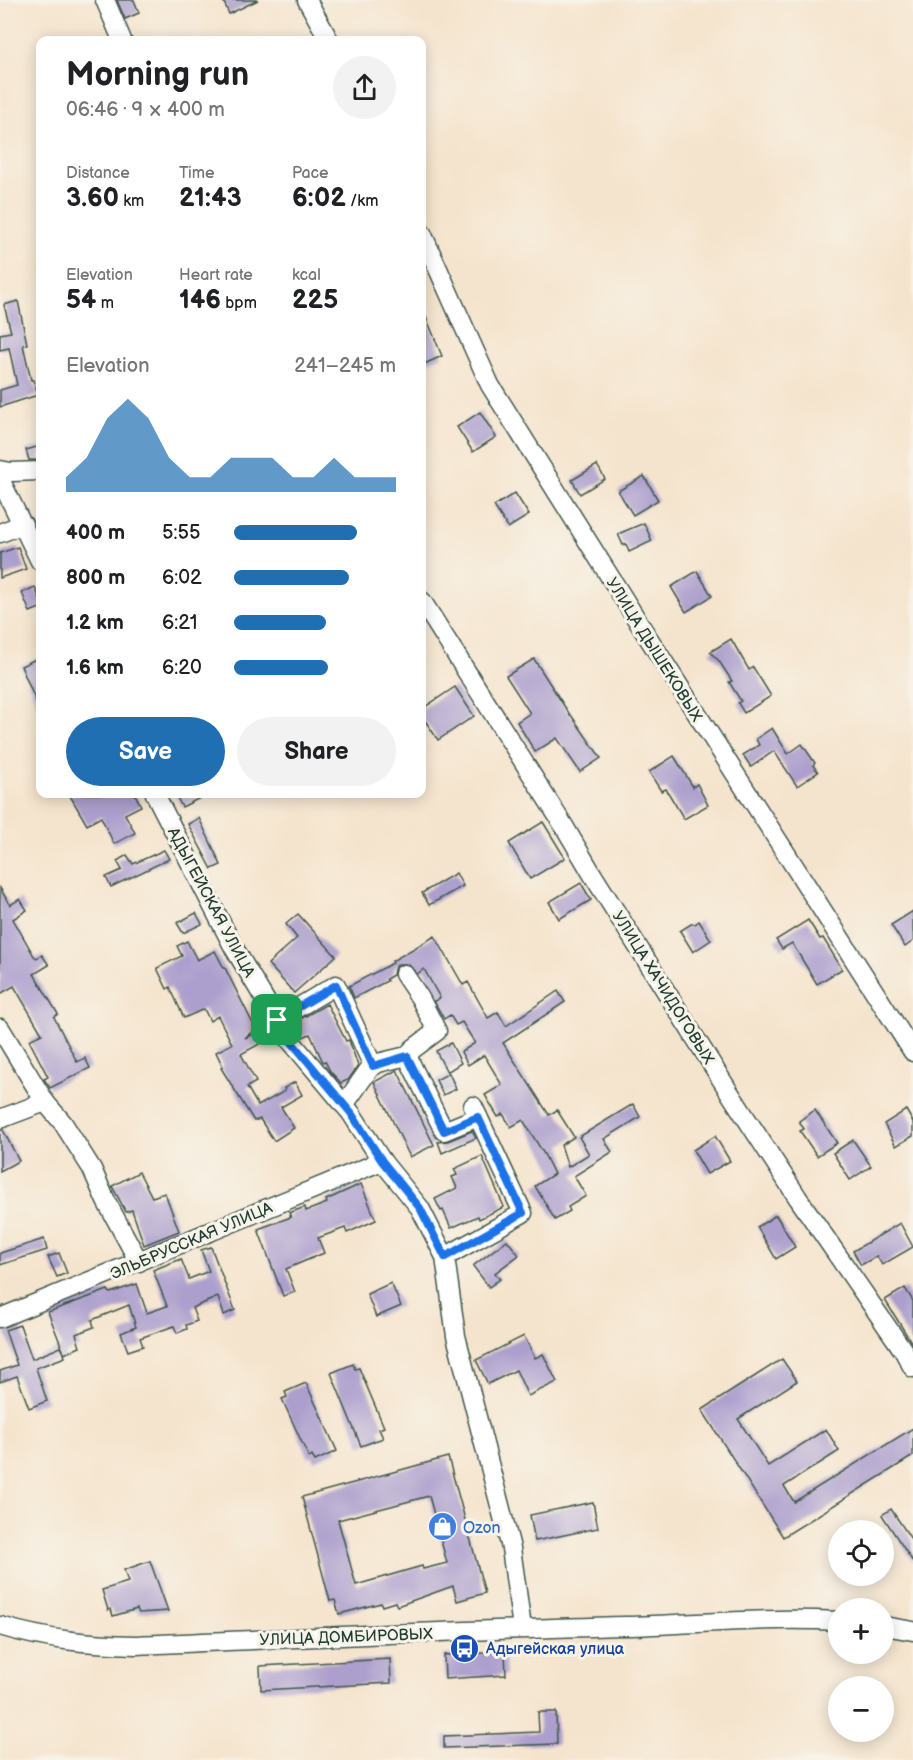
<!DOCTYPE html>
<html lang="en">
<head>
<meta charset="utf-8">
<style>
  :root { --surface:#fff; --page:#f2f2f2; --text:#202124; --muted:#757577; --accent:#1f6fb2 }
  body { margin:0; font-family:"Balsamiq Sans",sans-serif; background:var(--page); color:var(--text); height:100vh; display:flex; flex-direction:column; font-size:22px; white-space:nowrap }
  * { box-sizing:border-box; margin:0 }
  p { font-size:20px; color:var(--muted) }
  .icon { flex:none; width:33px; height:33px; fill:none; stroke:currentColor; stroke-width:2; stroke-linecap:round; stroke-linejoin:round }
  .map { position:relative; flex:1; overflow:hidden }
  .panel { position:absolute; left:36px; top:36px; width:390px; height:762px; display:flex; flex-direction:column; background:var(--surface); border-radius:12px; box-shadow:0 3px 15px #0003 }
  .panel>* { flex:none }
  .controls { position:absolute; left:828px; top:1520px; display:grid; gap:12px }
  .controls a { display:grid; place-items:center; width:66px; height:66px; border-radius:50%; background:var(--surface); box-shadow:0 3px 15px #0003; font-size:30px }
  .pin { position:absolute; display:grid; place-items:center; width:51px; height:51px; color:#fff; margin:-26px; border-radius:12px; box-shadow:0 3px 9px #0006 }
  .round { display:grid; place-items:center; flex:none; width:63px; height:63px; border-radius:32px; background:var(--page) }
  .summary { display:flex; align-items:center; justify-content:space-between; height:102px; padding:0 30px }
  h1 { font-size:33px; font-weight:700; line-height:45px }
  .figures { display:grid; grid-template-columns:repeat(3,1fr); gap:9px; height:102px; padding:6px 30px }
  .figures div { display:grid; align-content:center }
  .figures b { font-size:26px; font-weight:700 }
  .figures small { font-size:16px; font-weight:400 }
  .figures p { font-size:16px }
  .chart { height:168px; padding:12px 30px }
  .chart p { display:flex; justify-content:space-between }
  .chart svg { width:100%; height:108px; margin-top:6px; fill:var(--accent); opacity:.7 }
  .cta { display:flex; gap:12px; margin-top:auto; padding:12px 30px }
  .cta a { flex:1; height:69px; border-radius:36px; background:var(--accent); color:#fff; font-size:24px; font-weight:700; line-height:69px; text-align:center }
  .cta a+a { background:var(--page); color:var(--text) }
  ul { padding:0 30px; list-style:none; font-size:20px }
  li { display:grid; grid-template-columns:96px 72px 1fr; align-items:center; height:45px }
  li i { height:15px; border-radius:8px; background:var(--accent) }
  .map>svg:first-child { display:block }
  .building { fill:#ac9fcd; fill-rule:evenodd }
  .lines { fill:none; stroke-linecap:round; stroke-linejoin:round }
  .minor-casing { stroke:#3f564b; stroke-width:21 }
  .minor { stroke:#fff; stroke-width:18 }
  .route-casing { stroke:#fff; stroke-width:12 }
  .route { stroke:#1a73e8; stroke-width:8 }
  .labels { text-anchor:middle; stroke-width:6; stroke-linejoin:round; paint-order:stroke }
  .street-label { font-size:16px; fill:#1f3d34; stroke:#f7f3e8 }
  .shop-label { font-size:16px; fill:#366cbe; stroke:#f7f3e8; text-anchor:start }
  .transit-label { font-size:16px; fill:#164399; stroke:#f7f3e8; text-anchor:start }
</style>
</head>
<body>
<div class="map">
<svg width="913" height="1760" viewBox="0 0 913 1760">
  <rect width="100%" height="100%" fill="#f7f3e8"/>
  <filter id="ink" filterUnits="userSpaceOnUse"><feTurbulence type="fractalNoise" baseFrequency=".0167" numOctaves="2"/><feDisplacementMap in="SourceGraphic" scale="12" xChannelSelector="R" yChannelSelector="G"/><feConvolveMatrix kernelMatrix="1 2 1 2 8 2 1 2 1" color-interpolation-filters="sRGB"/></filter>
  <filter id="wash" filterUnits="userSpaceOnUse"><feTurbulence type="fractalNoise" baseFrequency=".008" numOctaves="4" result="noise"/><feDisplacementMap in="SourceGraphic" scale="24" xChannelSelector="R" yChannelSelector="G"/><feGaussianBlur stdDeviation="1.35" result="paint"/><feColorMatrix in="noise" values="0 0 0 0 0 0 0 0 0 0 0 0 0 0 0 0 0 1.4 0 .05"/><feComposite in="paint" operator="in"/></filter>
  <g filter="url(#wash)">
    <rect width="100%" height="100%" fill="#f5e4cd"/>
    <g id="blocks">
      <g class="building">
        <polygon points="117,0 134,0 139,13 125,19"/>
        <polygon points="223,0 258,0 229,14"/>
        <polygon points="18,301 27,344 23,345 31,380 33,380 38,395 0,407 0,390 17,385 9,348 0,350 0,334 11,332 4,305"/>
        <polygon points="422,307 442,356 422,365"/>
        <polygon points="480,412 496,437 473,452 457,427"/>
        <polygon points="40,446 40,460 29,460 26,450"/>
        <polygon points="597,465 605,479 580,494 572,480"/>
        <polygon points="644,476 658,500 633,515 618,491"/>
        <polygon points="515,493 529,515 508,528 494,506"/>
        <polygon points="644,523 652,541 629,552 626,544 623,545 618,534"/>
        <polygon points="18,547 26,569 0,578 0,553"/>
        <polygon points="697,571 712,596 686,612 671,587"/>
        <polygon points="35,587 40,600 40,608 30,612 22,593"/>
        <polygon points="731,639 749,670 753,667 771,696 744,713 738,703 741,701 729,682 732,681 719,661 710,652"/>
        <polygon points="40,657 40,711 21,666"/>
        <polygon points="534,659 570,715 571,715 601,758 580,772 557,738 535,752 517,722 530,713 506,676"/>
        <polygon points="455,687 474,716 438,740 426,722 422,726 422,709"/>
        <polygon points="772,728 788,754 802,744 815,763 813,765 818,772 797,786 774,751 751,767 743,755 759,745 756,739"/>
        <polygon points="674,756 693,787 697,784 708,805 684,819 666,789 661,791 649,772"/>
        <polygon points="69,794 135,794 141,806 125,814 135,833 114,844 101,817 87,825"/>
        <polygon points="175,794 208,794 182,807"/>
        <polygon points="199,818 221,865 212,869 188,824"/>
        <polygon points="543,822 565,858 530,879 509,843"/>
        <polygon points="164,850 169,859 111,887 106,877 122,870 117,861 127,855 133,864"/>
        <polygon points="456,873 463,886 429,905 422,893"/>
        <polygon points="581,883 591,900 559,919 549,902"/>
        <polygon points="0,888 10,905 20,899 27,910 13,919 34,956 37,958 42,955 49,965 34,974 58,1014 54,1017 77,1062 85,1058 90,1068 50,1088 44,1079 48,1077 29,1040 42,1034 14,986 0,994"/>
        <polygon points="913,911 913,941 905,947 891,925"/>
        <polygon points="196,913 202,924 183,933 177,923"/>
        <polygon points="298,914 336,956 294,993 268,964 297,938 286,924"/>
        <polygon points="808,920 820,939 823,938 842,969 817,984 792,943 782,949 776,940"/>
        <polygon points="699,921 711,940 693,952 680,931 691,924 695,924"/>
        <polygon points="435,936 463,985 468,982 488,1018 498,1012 506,1026 558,991 565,1002 503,1043 549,1115 557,1110 574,1137 561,1145 568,1167 589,1154 579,1137 633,1104 640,1117 604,1139 612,1152 574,1176 586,1196 568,1207 570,1211 555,1220 535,1186 554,1174 544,1154 523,1120 511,1127 503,1114 498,1117 485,1095 502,1085 484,1055 468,1065 461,1052 475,1043 462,1022 456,1025 450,1015 444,1019 434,1001 440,998 424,969 417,974 408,964 398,964 394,969 393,975 386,979 387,981 354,998 349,986 393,963 392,961"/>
        <polygon points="187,941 197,960 215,951 224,968 225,968 255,1028 245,1038 260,1031 265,1041 241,1054 256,1082 247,1087 258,1106 285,1091 284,1088 295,1082 302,1095 281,1107 294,1128 274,1141 260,1119 254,1121 221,1068 223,1067 216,1052 232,1044 218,1016 210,1021 204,1009 184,1018 170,987 167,989 157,968 182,956 177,946"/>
        <polygon points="327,1004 346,1041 349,1040 358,1066 348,1080 341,1083 330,1071 325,1061 323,1062 310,1034 303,1037 295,1022"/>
        <polygon points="451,1043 461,1063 447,1072 436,1051"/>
        <polygon points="397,1070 434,1145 410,1157 374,1082"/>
        <polygon points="449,1073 456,1089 443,1095 436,1080"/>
        <polygon points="815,1110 837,1143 817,1156 800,1131 804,1129 799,1121"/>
        <polygon points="906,1110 913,1122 913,1136 896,1146 884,1124"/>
        <polygon points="0,1130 3,1130 19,1161 0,1171"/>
        <polygon points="472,1131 476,1138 442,1153 438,1142 448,1141"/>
        <polygon points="715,1136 730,1161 707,1174 693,1150"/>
        <polygon points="853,1140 871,1166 850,1180 833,1153"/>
        <polygon points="482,1156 504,1207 479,1219 478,1216 451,1228 443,1210 441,1211 435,1199 457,1188 452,1177 457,1175 454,1169"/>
        <polygon points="139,1172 152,1197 165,1193 179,1231 144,1245 132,1210 126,1212 112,1186"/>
        <polygon points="361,1184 376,1220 347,1233 345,1228 318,1238 324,1253 286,1269 295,1292 283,1296 258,1229 291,1217 289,1213 305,1207 306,1211 327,1203 326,1200"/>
        <polygon points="776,1215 795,1247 776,1259 757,1227"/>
        <polygon points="900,1223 913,1247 882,1265 877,1256 861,1265 853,1251"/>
        <polygon points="44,1239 47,1250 0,1265 0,1253"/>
        <polygon points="507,1240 519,1255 495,1273 500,1279 489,1287 473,1266"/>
        <polygon points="211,1247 235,1310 224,1315 218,1297 192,1308 197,1321 186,1325 187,1329 177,1333 174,1326 140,1338 143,1346 128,1351 121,1333 136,1327 129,1305 92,1320 94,1327 76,1334 80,1347 64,1354 65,1357 36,1368 47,1401 29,1408 17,1376 0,1382 0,1371 17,1365 5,1330 20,1325 32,1359 61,1347 64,1353 48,1312 108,1290 110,1293 137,1284 147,1313 167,1306 153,1270 181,1259 189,1279 209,1271 201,1250"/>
        <polygon points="59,1253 67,1273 57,1277 48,1257"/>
        <polygon points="391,1283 401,1306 376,1317 367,1294"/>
        <polygon points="905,1288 913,1301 913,1345 885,1300"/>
        <polygon points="524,1336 535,1358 543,1354 557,1382 528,1396 516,1370 488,1384 476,1360"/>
        <polygon points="782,1359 797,1381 738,1419 768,1466 826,1429 839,1451 784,1486 794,1502 913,1428 913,1456 783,1537 702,1410"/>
        <polygon points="353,1364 355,1369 359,1368 384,1427 379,1429 383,1438 361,1446 331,1373"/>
        <polygon points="306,1383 337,1451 315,1461 312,1456 309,1458 282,1399 287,1397 285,1392"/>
        <path d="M448 1457 485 1593 457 1601 453 1586 397 1606 395 1602 382 1606 381 1603 339 1614 335 1600 330 1601 302 1497ZM429 1496 447 1563 423 1569 422 1566 356 1585 338 1520Z"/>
        <polygon points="593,1502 598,1528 535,1541 530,1515"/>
        <polygon points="891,1509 913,1542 913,1562 882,1515"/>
        <polygon points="150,1561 168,1611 139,1613 137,1609 113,1616 111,1609 108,1610 102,1590 128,1582 124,1570"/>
        <polygon points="505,1652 506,1675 445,1679 444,1655"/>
        <polygon points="390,1659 391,1683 261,1690 260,1666"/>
        <polygon points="538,1712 556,1712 557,1744 444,1748 444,1736 539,1732"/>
      </g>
    </g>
  </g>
  <g filter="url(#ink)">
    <use href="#blocks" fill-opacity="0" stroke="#3f564b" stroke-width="1.5"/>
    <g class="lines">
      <defs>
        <g id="minor">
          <polyline points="105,0 122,40"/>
          <polyline points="307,0 329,40"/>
          <polyline points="422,233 490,385 642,628 913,1052"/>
          <polyline points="0,470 11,472 40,471"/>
          <polyline points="0,479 40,561"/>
          <polyline points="0,533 23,524"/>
          <polyline points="422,601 564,826 594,877 733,1098 798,1198 903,1350 913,1368"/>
          <polyline points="155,794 234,948 277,1020 289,1039 351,1113 382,1161 420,1208 445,1257 456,1336 511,1548 522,1628"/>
          <polyline points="404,974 420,998 437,1031 413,1049 407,1056"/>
          <polyline points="277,1020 336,985 373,1066"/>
          <polyline points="0,1028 45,1102 63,1123 92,1169 106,1201 139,1262"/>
          <polyline points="344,1105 370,1068 378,1063 407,1056 444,1131 478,1117"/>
          <polyline points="0,1119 45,1102"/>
          <polyline points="445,1257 523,1213 473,1106"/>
          <polyline points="0,1318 382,1161"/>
          <path d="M0 1626C47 1640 88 1644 136 1645 299 1638 462 1630 626 1626 696 1624 768 1617 838 1621"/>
          <polyline points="884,1626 913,1631"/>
        </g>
      </defs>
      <use href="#minor" class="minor-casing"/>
      <use href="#minor" class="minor"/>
    </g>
  </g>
  <g class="lines" filter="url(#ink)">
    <defs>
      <polygon id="route" points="336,985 373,1066 407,1056 444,1131 478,1117 523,1213 445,1257 420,1208 382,1161 351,1113 289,1039 277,1020"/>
    </defs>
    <use href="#route" class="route-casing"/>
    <use href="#route" class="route"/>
  </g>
  <defs>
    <symbol id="shop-disc" viewBox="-11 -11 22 22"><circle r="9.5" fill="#3f7fe0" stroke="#f7f3e8"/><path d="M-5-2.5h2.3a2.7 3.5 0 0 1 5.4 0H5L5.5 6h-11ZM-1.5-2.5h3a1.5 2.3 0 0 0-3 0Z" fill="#fff"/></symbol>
    <symbol id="bus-disc" viewBox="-11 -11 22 22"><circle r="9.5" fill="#1a4fb4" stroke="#f7f3e8"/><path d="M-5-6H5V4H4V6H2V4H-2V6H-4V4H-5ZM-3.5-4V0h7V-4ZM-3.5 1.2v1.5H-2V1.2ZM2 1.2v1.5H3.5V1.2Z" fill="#fff"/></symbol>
  </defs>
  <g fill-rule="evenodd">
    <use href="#shop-disc" x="426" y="1510" width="33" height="33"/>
    <use href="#bus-disc" x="448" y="1632" width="33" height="33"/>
  </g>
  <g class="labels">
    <g class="street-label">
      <text transform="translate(655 649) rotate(58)" y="6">УЛИЦА ДЫШЕКОВЫХ</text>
      <text transform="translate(212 902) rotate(62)" y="6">АДЫГЕЙСКАЯ УЛИЦА</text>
      <text transform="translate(664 987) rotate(58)" y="6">УЛИЦА ХАЧИДОГОВЫХ</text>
      <text transform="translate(191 1240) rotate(-23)" y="6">ЭЛЬБРУССКАЯ УЛИЦА</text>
      <text transform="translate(346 1636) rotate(-2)" y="6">УЛИЦА ДОМБИРОВЫХ</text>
    </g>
    <g class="shop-label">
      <text x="463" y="1533">Ozon</text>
    </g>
    <g class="transit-label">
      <text x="486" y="1654">Адыгейская улица</text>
    </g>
  </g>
</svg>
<div class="controls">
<a><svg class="icon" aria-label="locate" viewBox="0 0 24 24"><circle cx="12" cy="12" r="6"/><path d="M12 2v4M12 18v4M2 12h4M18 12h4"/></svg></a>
<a>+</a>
<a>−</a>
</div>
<div class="pin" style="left:277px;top:1020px;background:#1e9e55"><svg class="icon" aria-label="arrive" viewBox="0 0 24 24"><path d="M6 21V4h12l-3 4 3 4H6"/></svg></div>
<section class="panel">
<div class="summary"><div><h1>Morning run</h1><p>06:46 · 9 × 400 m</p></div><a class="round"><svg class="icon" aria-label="share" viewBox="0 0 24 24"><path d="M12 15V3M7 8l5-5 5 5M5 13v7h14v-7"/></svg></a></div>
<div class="figures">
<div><p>Distance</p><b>3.60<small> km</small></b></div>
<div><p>Time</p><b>21:43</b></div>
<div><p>Pace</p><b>6:02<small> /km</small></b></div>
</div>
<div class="figures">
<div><p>Elevation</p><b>54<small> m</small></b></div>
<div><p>Heart rate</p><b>146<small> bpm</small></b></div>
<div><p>kcal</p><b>225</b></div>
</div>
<div class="chart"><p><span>Elevation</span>241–245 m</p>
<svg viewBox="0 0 160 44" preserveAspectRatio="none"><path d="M0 44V38L10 30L20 14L30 6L40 14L50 30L60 38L70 38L80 30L90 30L100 30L110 38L120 38L130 30L140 38L150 38L160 38V44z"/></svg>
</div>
<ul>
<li><b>400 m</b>5:55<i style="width:76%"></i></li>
<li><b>800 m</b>6:02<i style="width:71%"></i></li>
<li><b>1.2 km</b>6:21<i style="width:57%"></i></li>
<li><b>1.6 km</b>6:20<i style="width:58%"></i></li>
</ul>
<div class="cta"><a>Save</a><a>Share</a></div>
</section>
</div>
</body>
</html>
